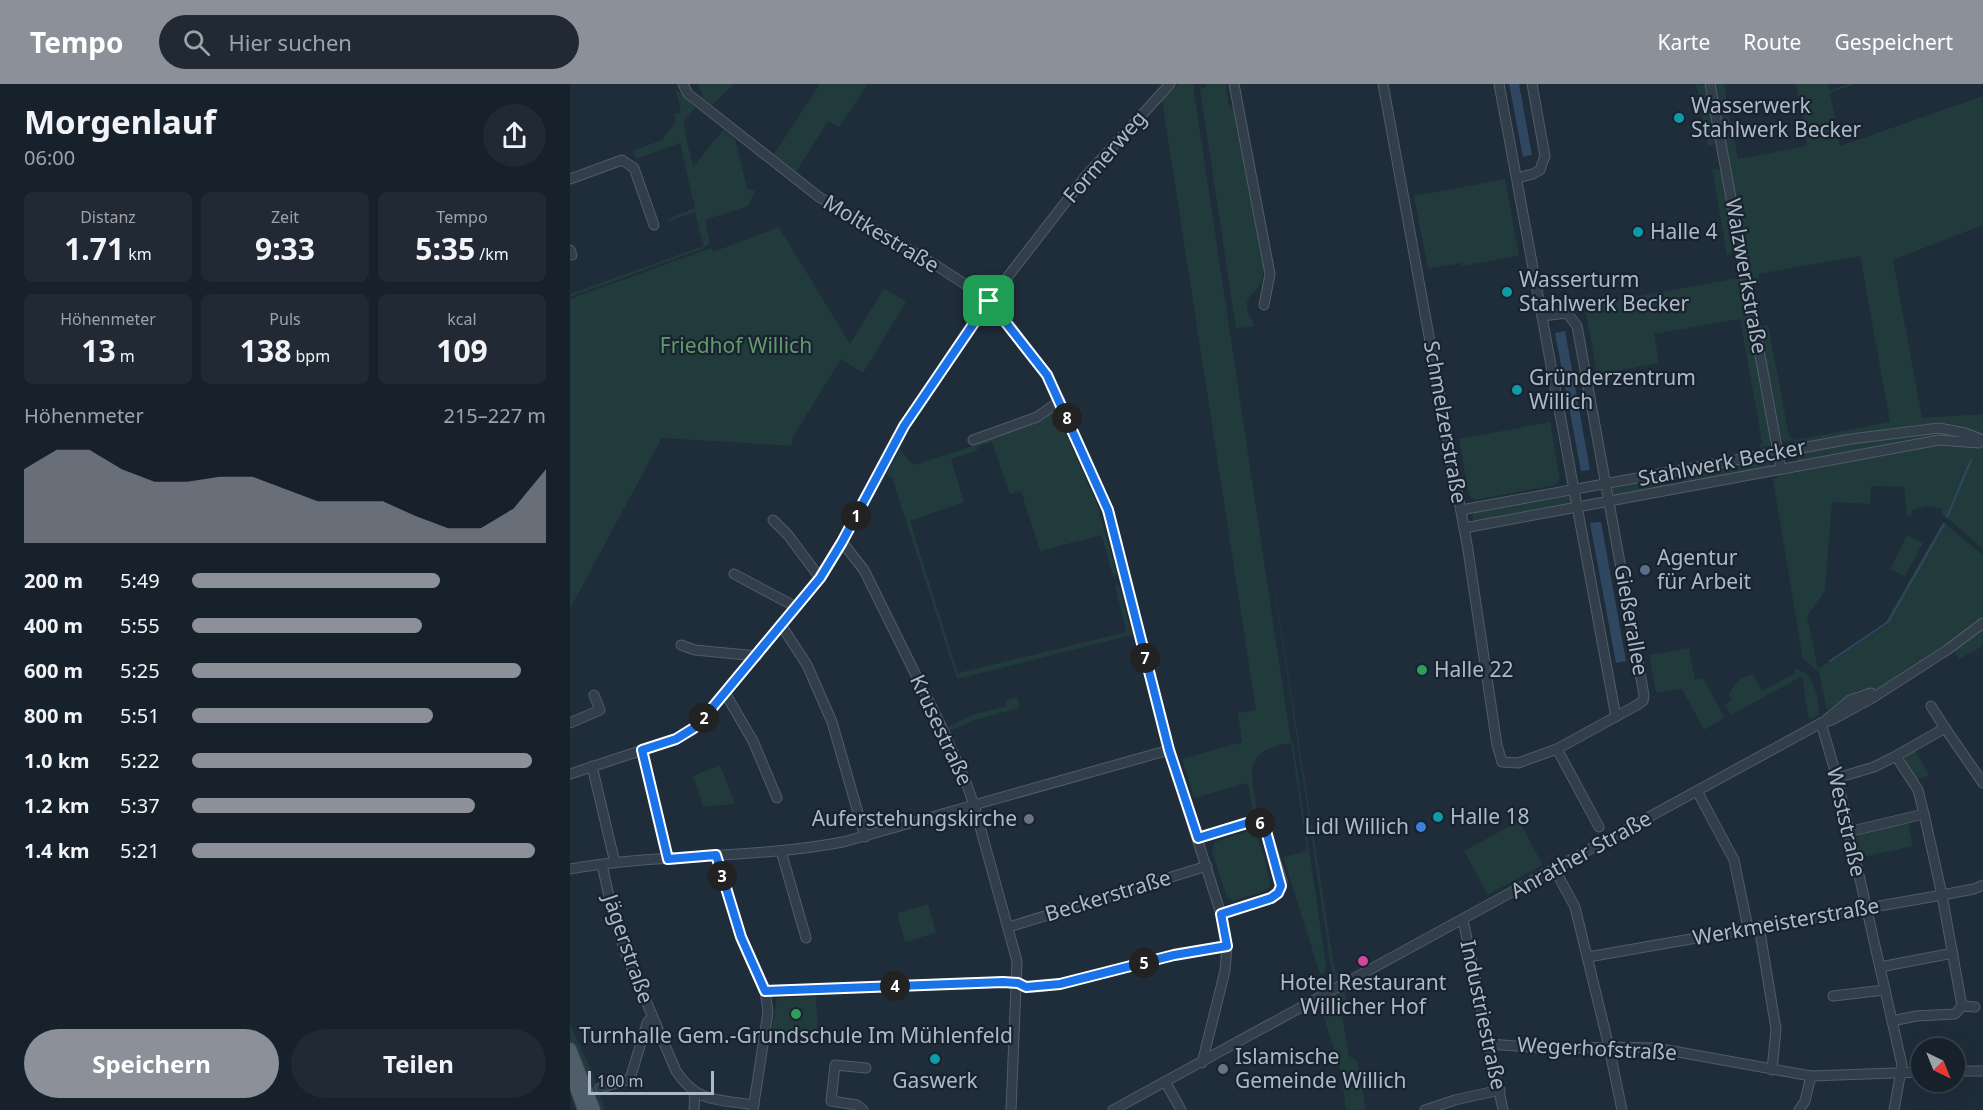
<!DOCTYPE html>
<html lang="de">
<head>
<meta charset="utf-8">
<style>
  :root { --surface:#17212c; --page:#202934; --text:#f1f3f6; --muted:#9ea3a9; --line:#363e48; --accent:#8c9099 }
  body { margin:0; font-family:"Noto Sans",sans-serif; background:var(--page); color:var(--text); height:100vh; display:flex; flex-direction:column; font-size:22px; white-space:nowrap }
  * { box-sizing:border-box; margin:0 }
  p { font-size:20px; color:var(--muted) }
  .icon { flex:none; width:33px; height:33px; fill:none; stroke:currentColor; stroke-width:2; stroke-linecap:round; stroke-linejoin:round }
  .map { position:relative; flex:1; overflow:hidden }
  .side { display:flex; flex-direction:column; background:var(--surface); width:570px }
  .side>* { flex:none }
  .needle { width:39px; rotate:137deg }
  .controls { position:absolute; left:1341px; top:954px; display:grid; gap:12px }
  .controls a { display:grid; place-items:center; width:54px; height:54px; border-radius:50%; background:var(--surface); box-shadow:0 6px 24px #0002,0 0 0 2px var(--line); font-size:30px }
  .scale { position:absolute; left:18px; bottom:15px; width:126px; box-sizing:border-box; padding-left:6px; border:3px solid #adb9c7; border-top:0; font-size:16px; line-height:21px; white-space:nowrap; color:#adb9c7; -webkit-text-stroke:4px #18232f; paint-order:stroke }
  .pin { position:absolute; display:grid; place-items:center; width:51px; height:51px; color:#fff; margin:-26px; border-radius:12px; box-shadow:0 3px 9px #0006 }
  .km { position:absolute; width:30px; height:30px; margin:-15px; border-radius:50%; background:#222; color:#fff; font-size:16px; line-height:30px; text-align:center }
  .round { display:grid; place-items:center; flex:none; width:63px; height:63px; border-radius:32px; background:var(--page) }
  .summary { display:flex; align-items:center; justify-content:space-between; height:102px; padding:0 24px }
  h1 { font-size:33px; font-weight:700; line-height:45px }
  .figures { display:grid; grid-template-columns:repeat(3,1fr); gap:9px; height:102px; padding:6px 24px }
  .figures div { display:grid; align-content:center; border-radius:9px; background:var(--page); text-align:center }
  .figures b { font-size:30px; font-weight:700 }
  .figures small { font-size:16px; font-weight:400 }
  .figures p { font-size:16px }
  .chart { height:168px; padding:12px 24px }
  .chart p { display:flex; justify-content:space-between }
  .chart svg { width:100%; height:108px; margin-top:6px; fill:var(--accent); opacity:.7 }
  .primary-button { display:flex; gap:12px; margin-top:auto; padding:12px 24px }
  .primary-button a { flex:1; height:69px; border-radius:36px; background:var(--accent); color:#fff; font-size:24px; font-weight:700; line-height:69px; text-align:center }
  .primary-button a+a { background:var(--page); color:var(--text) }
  ul { padding:0 24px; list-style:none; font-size:20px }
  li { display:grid; grid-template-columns:96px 72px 1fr; align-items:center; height:45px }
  li i { height:15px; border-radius:8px; background:var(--accent) }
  header { display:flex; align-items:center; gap:36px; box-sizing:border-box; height:84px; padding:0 30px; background:var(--accent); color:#fff }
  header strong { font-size:28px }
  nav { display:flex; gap:33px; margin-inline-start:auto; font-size:21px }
  .search { width:420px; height:54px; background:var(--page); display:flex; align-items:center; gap:15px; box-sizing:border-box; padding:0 21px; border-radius:33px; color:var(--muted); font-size:22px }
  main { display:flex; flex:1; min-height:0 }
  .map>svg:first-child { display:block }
  .green { fill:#213a3b }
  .water { fill:#2f4761 }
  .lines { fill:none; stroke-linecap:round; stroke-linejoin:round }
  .stream { stroke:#2f4761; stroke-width:2 }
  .minor-casing { stroke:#505c68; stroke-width:11 }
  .major-casing { stroke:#3c4754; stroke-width:14 }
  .minor { stroke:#333e4b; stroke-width:9 }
  .major { stroke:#505d6b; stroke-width:12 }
  .route-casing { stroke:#fff; stroke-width:12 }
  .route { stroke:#1a73e8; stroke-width:8 }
  .culture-dot { fill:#0f9aa8; stroke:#18232f; stroke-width:2 }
  .service-dot { fill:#5c6f8a; stroke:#18232f; stroke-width:2 }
  .leisure-dot { fill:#2e9e5b; stroke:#18232f; stroke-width:2 }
  .worship-dot { fill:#6b7280; stroke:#18232f; stroke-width:2 }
  .shop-dot { fill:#3f7fe0; stroke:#18232f; stroke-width:2 }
  .hotel-dot { fill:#d1479c; stroke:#18232f; stroke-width:2 }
  .labels { text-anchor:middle; stroke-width:4.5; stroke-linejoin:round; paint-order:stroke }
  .poi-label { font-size:21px; fill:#adb9c7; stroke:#18232f; text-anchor:start }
  .street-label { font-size:21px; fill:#adb9c7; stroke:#18232f }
  .park-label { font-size:21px; fill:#629a6c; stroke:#18232f }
</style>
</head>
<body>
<header>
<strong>Tempo</strong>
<div class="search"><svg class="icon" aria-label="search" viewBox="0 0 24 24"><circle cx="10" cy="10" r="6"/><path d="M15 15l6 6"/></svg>Hier suchen</div>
<nav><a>Karte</a><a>Route</a><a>Gespeichert</a></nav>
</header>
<main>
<section class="side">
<div class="summary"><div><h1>Morgenlauf</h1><p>06:00</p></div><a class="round"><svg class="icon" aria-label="share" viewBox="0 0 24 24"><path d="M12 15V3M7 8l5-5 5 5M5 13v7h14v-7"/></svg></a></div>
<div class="figures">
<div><p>Distanz</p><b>1.71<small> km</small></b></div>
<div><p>Zeit</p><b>9:33</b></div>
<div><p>Tempo</p><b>5:35<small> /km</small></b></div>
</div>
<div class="figures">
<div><p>Höhenmeter</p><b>13<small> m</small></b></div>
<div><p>Puls</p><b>138<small> bpm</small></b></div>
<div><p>kcal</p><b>109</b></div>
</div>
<div class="chart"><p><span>Höhenmeter</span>215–227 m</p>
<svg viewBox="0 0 160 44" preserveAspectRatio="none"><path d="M0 44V14L10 6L20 6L30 14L40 19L50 19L60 17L70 17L80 22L90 27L100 27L110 27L120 33L130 38L140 38L150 30L160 14V44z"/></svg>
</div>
<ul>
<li><b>200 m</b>5:49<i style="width:70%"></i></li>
<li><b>400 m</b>5:55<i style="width:65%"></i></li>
<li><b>600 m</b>5:25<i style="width:93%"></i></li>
<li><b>800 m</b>5:51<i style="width:68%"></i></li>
<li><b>1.0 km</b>5:22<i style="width:96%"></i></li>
<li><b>1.2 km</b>5:37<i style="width:80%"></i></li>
<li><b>1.4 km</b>5:21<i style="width:97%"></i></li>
</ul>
<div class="primary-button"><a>Speichern</a><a>Teilen</a></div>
</section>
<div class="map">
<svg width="1413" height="1026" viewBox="0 0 1413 1026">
  <rect width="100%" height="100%" fill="#1f2c3a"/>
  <g class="green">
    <polygon points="128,0 164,0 142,21 133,13"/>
    <polygon points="250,0 298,0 269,43 258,37 226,88 204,70"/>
    <path d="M609 0H623L625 14 721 658H723L756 880 755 888 750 890 713 773 737 767 721 659C669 667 682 689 688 730H683L678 699 624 714 612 675 672 658 668 629 686 626 592 16Z"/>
    <path d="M637 0H656L659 22 663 24 694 183C693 190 693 196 689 202 686 208 679 211 677 218 675 228 683 233 684 242L666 245 630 5 637 3Z"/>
    <polygon points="1126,0 1136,2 1147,59 1138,62"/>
    <polygon points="1144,0 1154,0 1161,42 1152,43"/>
    <polygon points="1226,0 1258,0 1260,6 1278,0 1285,0 1260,9 1270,62 1413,12 1413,141 1323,176 1352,334 1413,330 1413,352 1365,341 1322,345 1227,362 1224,356 1214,358 1208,350 1189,242 1198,241 1219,352 1225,356 1320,338 1290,172 1189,190 1190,199 1181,201 1154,53 1163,49 1168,75 1237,62"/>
    <polygon points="105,4 125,24 113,39 123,83 153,46 165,55 177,104 185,107 178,122 135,136 140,159 132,165 0,213 0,210 133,162 125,128 98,138 97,135 125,124 110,59 66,75 62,67 92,56 106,38 104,30 111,28"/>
    <polygon points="1142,85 1152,86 1166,163 1157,172"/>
    <polygon points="935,95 949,172 892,182 891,179 858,185 844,112"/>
    <polygon points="209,143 280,260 314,204 336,218 293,289 271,275 223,353 222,362 92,354 0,525 0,215 141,164 143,168"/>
    <polygon points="1162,195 1172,195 1201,353 1200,362 1188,364 1192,358 1170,235 1084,250 1089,279 1027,291 1015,222"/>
    <polygon points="483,329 489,334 527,420 547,490 543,493 532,451 470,467 451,407 440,410 422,358 411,361 406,367 381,375 394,418 340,437 388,589 556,548 545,501 549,501 562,551 387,595 322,394 316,391 330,365 343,381 412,359 411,357"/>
    <polygon points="980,338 990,395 986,401 905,416 899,412 889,355"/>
    <polygon points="1370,347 1394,354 1366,353 1228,378 1226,369 1323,352"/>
    <path d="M1370 359 1413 364V465L1380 436 1371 431 1372 425 1358 422 1342 426V431L1337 432 1334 403 1301 402 1300 420 1262 418 1255 507 1237 532 1248 585 1318 540 1316 537 1373 438 1413 471V534C1378 561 1335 595 1293 610L1291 605 1275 613 1257 626 1249 588 1233 575 1203 395 1208 394 1205 390Z"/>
    <polygon points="1196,374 1201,377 1200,383 1113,400 1111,390"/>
    <polygon points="1095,393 1096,403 1045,412 1041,408 1042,403"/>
    <polygon points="1000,411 1003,415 1001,420 906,438 902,434 904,427"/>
    <polygon points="692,423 763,875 766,889 772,888 774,896 755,907 754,901 763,896"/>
    <polygon points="1337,451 1353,459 1335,492 1320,485"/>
    <polygon points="1413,544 1413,562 1389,575 1384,567"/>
    <polygon points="1119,564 1125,596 1133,594 1155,634 1134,646 1112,605 1086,609 1079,571"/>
    <path d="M1225 584C1244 590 1249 612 1249 631L1239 636 1232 592 1161 631 1155 620 1162 616 1159 611C1165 598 1169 594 1183 591L1192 607 1225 589Z"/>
    <polygon points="447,613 450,624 404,636 381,647 378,643 402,631 437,622 436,616"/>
    <path d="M1345 666 1359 691 1347 695C1341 689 1334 680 1336 672Z"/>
    <polygon points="150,681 165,720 132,723 131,714 123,692"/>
    <polygon points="949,737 973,781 918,811 894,767"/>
    <polygon points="1338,738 1343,762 1292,773 1287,753 1290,748"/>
    <path d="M681 746C693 761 697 783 700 802L697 806 664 817 657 814 642 767 644 758Z"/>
    <polygon points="358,820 366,849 335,858 327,829"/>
    <polygon points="775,906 778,924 771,925 779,972 787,977 796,1026 776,1026 770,984 750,921"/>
    <polygon points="246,912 248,950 201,951 207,914"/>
    <polygon points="0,940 19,981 35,1026 28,1026 0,956"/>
  </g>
  <g class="water">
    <polygon points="939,0 949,0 962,71 953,73"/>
    <polygon points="995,247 1020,386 1011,387 985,249"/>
    <polygon points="1031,438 1056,577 1046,579 1020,439"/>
  </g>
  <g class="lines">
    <g class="stream">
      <polyline points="1377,433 1401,376"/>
      <polyline points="1260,577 1318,538 1374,440"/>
    </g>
    <defs>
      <g id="minor">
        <polyline points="113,0 118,10 131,20 249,113 367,182 413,212 438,239 477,291 538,426 599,666 651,830 657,862 655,887 632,979"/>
        <polyline points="664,0 700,190 694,221"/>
        <polyline points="813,0 898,466 927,661 932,678 948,679 987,665 1067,621 1073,617 1074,611 1007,242 997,229 972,232"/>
        <polyline points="929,0 1046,633"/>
        <polyline points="1140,0 1211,385"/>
        <polyline points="947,94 963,90 970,86 975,72 962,0"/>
        <polyline points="0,95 52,76 64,84 84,141"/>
        <polyline points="0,166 2,171"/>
        <polyline points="403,356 467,333 490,317"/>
        <polyline points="891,426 1281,355 1369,344 1395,349 1413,356"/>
        <polyline points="203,436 218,451 250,494"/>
        <polyline points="894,444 1369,356 1409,359"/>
        <polyline points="272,458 294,486 374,648 397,701 404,721 447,877 441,1026"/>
        <polyline points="164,490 226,523"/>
        <polyline points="211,541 237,581 262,638 295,753"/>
        <polyline points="111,561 125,566 187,572"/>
        <polyline points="155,609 183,657 207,714"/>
        <polyline points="1361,622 1375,644"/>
        <polyline points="1257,635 1280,616 1301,609"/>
        <polyline points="0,639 30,626 24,611"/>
        <polyline points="1251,639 1267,694 1332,981 1324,1026"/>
        <polyline points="987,665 1029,743"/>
        <polyline points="72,666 98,775"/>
        <polyline points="1326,672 1375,644 1413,699"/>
        <polyline points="22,682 45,779"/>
        <polyline points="0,690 106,655 121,647 133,636 250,494 267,467 334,342 419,217 515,93 600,0"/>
        <polyline points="1267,694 1304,683 1326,672 1348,706 1354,730 1372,811 1392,922"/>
        <polyline points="1127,707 1164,776 1178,844"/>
        <polyline points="1278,748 1354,730"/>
        <polyline points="628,754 680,738 691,740 696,747 712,797 711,805 701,814 651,830"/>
        <polyline points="211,767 236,854"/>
        <polyline points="146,771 171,853 195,907 198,928 183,1026"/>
        <path d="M32 781 41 821 55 868 106 987C128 1020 148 1015 184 1021"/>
        <path d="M0 785C90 769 183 775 273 758L599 666"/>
        <polyline points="985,786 1005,823 1039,963 1052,1026"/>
        <polyline points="893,836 933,1026"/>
        <polyline points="1189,842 1206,945 1202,986"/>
        <polyline points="439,843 637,782"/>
        <polyline points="1018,873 1372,811 1404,805 1413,801"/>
        <polyline points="1310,883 1383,869"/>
        <path d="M195 907 433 898C442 898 450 902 458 903 469 904 479 901 490 900L605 871 657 862"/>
        <polyline points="1263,912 1315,906"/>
        <polyline points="1392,922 1405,923"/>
        <polyline points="1322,937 1346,932 1385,930 1392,922"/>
        <polyline points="919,960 986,965 1039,963 1086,964 1241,992 1352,988"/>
        <polyline points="1384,987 1413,987"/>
        <polyline points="596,999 611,1026"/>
        <polyline points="30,1004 60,995 77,939 82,933"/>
        <polyline points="124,1026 125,1009"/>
        <polyline points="293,1026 287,1021 261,1017 265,981 296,984"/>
        <polyline points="543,1026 1251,639 1262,636 1304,613 1377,566 1413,539"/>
        <polyline points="855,1026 885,1016 930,1006"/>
        <polyline points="1229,1026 1235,1017 1241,992"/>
      </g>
      <g id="major">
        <polyline points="0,965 24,1026"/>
        <polyline points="0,986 14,1026"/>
      </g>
    </defs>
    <use href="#minor" class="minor-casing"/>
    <use href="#major" class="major-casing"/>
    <use href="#minor" class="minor"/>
    <use href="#major" class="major"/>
  </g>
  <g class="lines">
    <defs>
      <polygon id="route" points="419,217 477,291 538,426 599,666 628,754 677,739 690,739 696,747 711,802 708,809 701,814 651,830 657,862 604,871 490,900 456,903 448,899 433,898 195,907 171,853 146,771 98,775 72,666 106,655 127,642 250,494 272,458 334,342"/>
    </defs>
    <use href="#route" class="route-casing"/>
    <use href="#route" class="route"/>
  </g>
  <g class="culture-dot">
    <circle cx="1109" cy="34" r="6"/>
    <circle cx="1068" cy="148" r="6"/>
    <circle cx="937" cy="208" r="6"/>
    <circle cx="947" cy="306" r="6"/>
    <circle cx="868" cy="733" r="6"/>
    <circle cx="365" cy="975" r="6"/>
  </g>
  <circle class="service-dot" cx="1075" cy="486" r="6"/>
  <g class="leisure-dot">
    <circle cx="852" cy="586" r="6"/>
    <circle cx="226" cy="930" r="6"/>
  </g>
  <g class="worship-dot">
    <circle cx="459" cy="735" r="6"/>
    <circle cx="653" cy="985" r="6"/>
  </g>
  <circle class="shop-dot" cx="851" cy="743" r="6"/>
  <circle class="hotel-dot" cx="793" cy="877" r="6"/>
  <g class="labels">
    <g class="poi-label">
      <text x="1121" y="29">Wasserwerk<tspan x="1121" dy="24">Stahlwerk Becker</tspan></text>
      <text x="1080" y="155">Halle 4</text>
      <text x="949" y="203">Wasserturm<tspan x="949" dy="24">Stahlwerk Becker</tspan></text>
      <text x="959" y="301">Gründerzentrum<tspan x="959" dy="24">Willich</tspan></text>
      <text x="1087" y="481">Agentur<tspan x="1087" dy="24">für Arbeit</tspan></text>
      <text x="864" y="593">Halle 22</text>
      <text x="880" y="740">Halle 18</text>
      <text x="447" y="742" text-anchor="end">Auferstehungskirche</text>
      <text x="839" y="750" text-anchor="end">Lidl Willich</text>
      <text x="793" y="906" text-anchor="middle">Hotel Restaurant<tspan x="793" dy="24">Willicher Hof</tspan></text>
      <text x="226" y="959" text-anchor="middle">Turnhalle Gem.-Grundschule Im Mühlenfeld</text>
      <text x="665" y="980">Islamische<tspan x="665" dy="24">Gemeinde Willich</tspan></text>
      <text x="365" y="1004" text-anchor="middle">Gaswerk</text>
    </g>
    <g class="street-label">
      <text transform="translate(535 73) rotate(-49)" y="7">Formerweg</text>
      <text transform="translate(311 150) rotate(31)" y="7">Moltkestraße</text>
      <text transform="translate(1176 192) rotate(80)" y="7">Walzwerkstraße</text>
      <text transform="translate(875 338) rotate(80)" y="7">Schmelzerstraße</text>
      <text transform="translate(1152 379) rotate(-11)" y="7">Stahlwerk Becker</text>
      <text transform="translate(1061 536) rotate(80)" y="7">Gießerallee</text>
      <text transform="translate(371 646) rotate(65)" y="7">Krusestraße</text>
      <text transform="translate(1276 738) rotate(77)" y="7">Weststraße</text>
      <text transform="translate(1011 771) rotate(-29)" y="7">Anrather Straße</text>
      <text transform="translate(538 812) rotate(-17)" y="7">Beckerstraße</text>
      <text transform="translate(1216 838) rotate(-10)" y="7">Werkmeisterstraße</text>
      <text transform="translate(58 865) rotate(71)" y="7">Jägerstraße</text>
      <text transform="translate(913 931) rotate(78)" y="7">Industriestraße</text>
      <text transform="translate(1027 965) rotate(3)" y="7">Wegerhofstraße</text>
    </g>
    <g class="park-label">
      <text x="166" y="269">Friedhof Willich</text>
    </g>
  </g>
</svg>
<div class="controls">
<a><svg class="needle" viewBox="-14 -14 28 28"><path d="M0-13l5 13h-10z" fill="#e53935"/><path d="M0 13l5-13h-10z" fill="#9ea3a9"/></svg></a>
</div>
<div class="scale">100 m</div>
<div class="pin" style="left:419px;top:217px;background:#1e9e55"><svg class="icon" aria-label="arrive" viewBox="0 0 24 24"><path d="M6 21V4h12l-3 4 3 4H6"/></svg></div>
<b class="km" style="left:286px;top:432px">1</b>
<b class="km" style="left:134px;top:634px">2</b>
<b class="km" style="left:152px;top:792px">3</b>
<b class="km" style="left:325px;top:902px">4</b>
<b class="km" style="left:574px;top:879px">5</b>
<b class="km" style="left:690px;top:739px">6</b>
<b class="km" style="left:575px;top:574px">7</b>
<b class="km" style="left:497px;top:334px">8</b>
</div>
</main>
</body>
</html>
